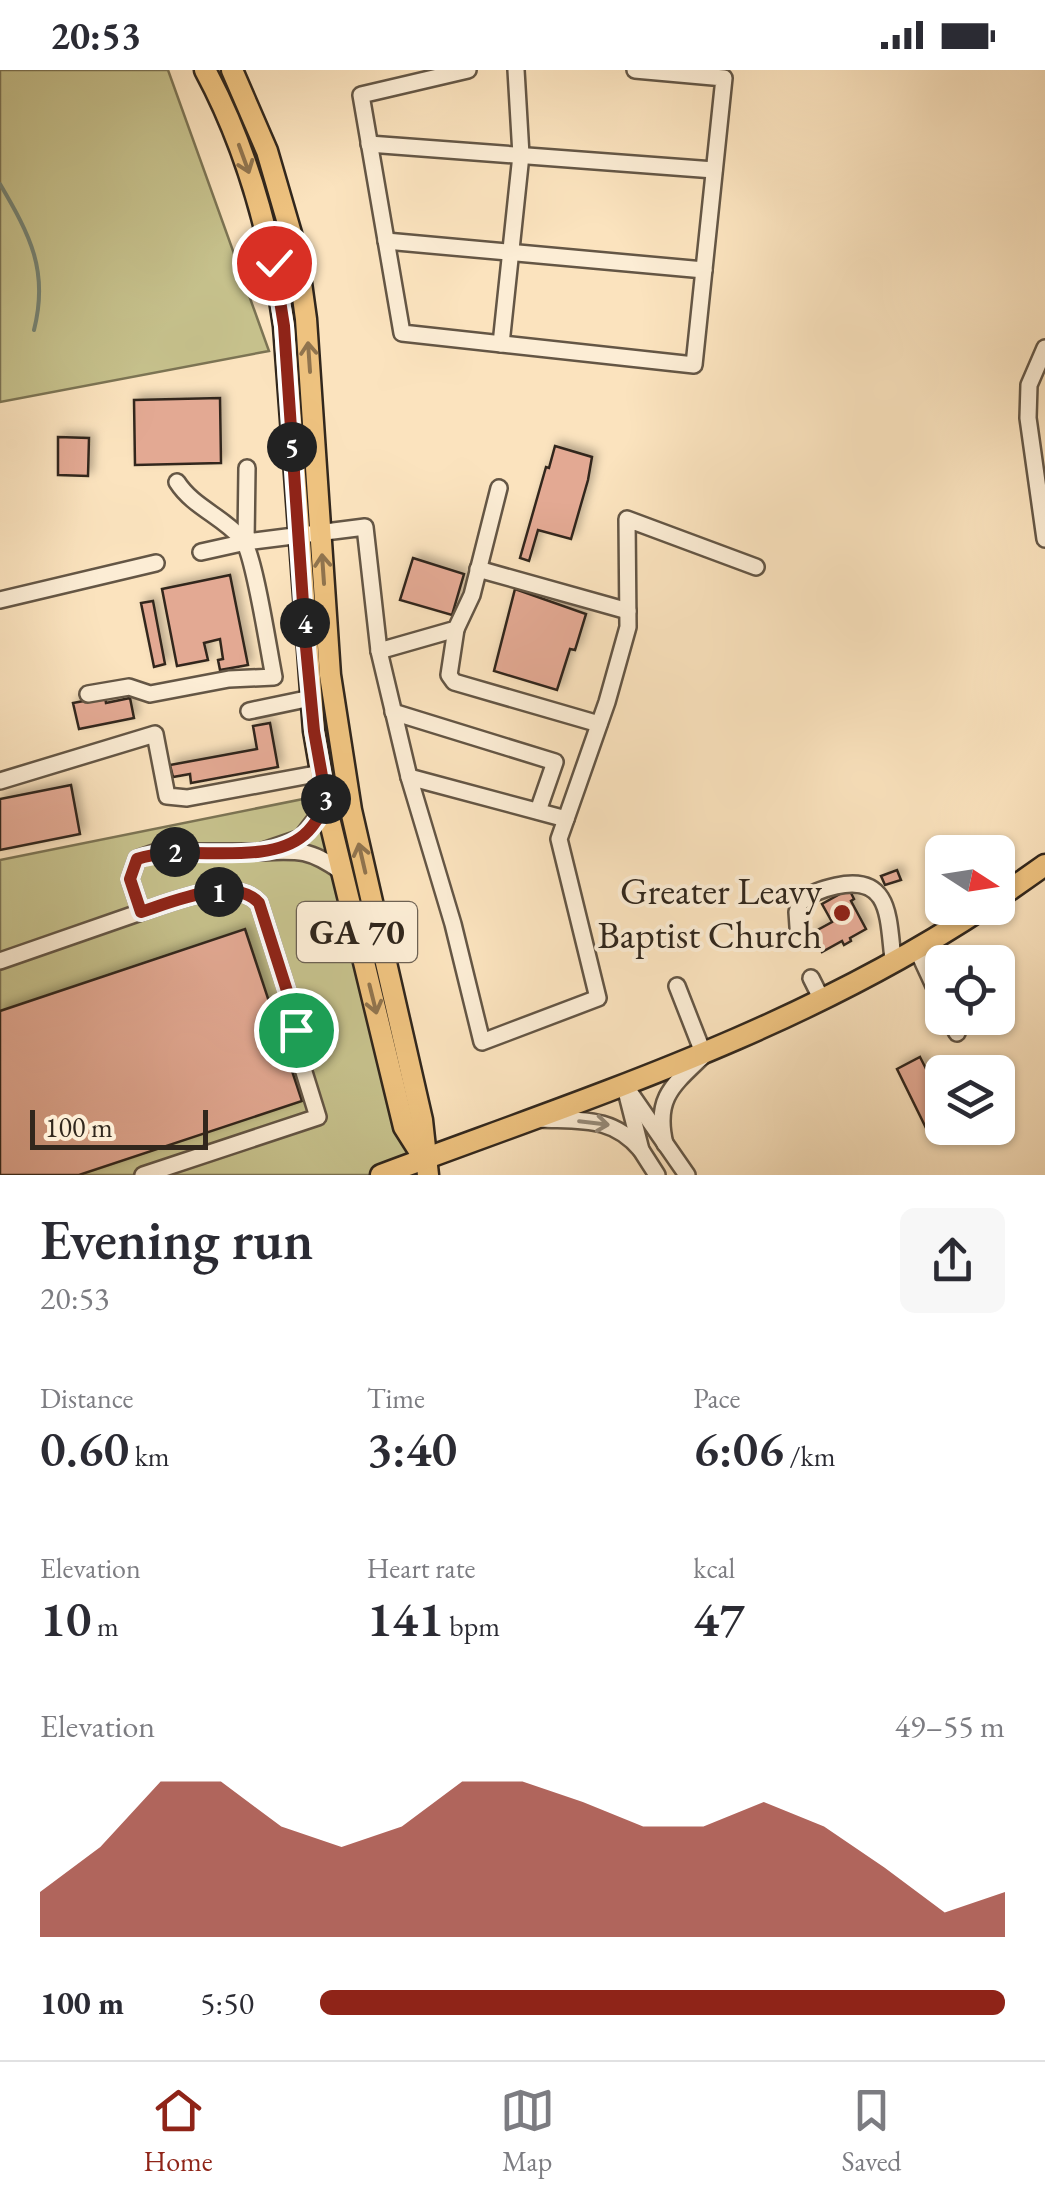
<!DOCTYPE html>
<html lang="en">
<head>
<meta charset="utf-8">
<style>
  :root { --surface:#fff; --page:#f7f7f7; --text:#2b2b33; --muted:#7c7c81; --line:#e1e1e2; --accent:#8f2418 }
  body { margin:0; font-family:"EB Garamond",serif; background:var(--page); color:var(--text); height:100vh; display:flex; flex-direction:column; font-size:38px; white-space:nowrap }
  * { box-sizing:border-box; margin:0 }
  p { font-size:32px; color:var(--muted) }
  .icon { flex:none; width:55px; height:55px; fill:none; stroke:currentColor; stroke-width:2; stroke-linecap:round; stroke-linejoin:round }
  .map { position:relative; height:1105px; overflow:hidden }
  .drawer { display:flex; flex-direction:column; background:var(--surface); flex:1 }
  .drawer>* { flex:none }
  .needle { width:65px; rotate:102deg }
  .buttons { position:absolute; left:925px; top:765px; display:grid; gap:20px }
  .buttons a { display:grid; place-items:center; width:90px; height:90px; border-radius:15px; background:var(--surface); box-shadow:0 2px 8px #0004; font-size:50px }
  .scale { position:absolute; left:30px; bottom:25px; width:178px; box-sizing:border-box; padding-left:10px; border:5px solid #31271d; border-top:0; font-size:28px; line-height:35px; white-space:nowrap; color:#31271d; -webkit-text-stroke:8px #fcedd5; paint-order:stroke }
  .pin { position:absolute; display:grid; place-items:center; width:85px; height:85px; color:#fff; margin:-42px; border:5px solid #fff; border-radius:50%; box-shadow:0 2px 10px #0007 }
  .km { position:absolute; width:50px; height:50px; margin:-25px; border-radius:50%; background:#222; color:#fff; font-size:28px; line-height:50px; text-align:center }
  .round { display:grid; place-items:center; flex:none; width:105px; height:105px; border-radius:15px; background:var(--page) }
  .headline { display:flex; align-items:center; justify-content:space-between; height:170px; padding:0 40px }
  h1 { font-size:55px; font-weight:600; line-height:75px }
  .metrics { display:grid; grid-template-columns:repeat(3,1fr); gap:15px; height:170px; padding:10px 40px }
  .metrics div { display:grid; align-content:center }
  .metrics b { font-size:50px; font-weight:600 }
  .metrics small { font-size:28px; font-weight:400 }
  .metrics p { font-size:28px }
  .chart { height:280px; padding:20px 40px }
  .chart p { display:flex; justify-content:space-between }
  .chart svg { width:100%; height:180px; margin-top:10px; fill:var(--accent); opacity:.7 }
  ul { padding:0 40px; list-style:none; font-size:32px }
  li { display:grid; grid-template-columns:160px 120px 1fr; align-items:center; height:75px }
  li i { height:25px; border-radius:12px; background:var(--accent) }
  .status { display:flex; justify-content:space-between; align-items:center; height:70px; padding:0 50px; background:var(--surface); direction:ltr }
  .status svg { height:28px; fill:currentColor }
  .menu { display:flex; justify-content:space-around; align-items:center; height:140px; border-top:2px solid var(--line); background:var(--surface); font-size:28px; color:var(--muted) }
  .menu a { display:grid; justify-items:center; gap:5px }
  .menu .selected { color:var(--accent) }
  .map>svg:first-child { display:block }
  .green { fill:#c6c18c; stroke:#7c7454; stroke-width:2.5 }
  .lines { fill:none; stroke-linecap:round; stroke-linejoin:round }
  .stream { stroke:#748273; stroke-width:4 }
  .building { fill:#e3a993; stroke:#31271d; stroke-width:2.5; filter:url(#shadow) }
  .minor-casing { stroke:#645645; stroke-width:20 }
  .major-casing { stroke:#31271d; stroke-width:25 }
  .minor { stroke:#fcedd5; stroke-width:15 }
  .major { stroke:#eec27f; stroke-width:20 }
  .oneway { stroke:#90744e }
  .oneway2 { stroke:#968a79 }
  .route-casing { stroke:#fff; stroke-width:20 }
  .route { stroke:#8f2418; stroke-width:12 }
  .poi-dot { fill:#8f2418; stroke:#fcedd5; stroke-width:4 }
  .labels { text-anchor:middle; stroke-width:8; stroke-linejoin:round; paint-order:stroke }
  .shield { fill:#fcedd5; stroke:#6e6254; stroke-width:2.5 }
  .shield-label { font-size:35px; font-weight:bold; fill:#31271d }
  .poi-label { font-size:38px; fill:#31271d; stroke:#fcedd5; text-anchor:end }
</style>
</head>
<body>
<div class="status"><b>20:53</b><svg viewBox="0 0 49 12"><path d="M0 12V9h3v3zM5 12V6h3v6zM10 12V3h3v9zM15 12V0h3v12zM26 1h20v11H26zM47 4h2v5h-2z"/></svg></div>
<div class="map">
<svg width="1045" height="1105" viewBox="0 0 1045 1105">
  <defs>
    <filter id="shadow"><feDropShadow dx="4.5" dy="-4.5" stdDeviation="5" flood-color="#0004"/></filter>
  </defs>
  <rect width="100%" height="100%" fill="#fbe3be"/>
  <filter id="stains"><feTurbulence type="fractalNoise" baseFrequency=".002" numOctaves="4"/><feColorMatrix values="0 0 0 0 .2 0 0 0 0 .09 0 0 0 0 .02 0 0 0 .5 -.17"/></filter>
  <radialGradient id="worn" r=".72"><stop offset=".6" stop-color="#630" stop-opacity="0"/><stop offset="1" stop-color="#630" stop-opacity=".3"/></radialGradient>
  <g class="green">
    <polygon points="0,0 168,0 269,281 0,332"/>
    <polygon points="333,723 410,1096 388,1105 0,1105 0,790"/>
  </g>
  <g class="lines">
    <path class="stream" d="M0 114C30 165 49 201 34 260"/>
  </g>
  <g class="building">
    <polygon points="220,328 221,393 135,395 134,330"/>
    <polygon points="58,367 89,368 88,406 58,405"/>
    <polygon points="555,376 592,387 588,410 571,469 538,460 529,491 520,488 546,397 549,398"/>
    <polygon points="413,488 464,504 452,545 400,530"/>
    <polygon points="230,505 248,595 220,600 218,590 223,589 220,569 204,573 208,590 177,596 162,519"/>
    <polygon points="515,519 586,544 575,580 570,579 557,620 494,601"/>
    <polygon points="153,531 165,594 154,597 141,533"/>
    <polygon points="105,627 106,633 130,628 134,648 79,659 73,633"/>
    <polygon points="270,653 278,697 191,713 190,704 173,707 170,695 257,679 253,656"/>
    <polygon points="71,715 80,764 0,780 0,729"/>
    <polygon points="897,800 901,810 885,815 881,806"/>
    <polygon points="849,819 854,829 851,831 866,859 850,868 851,871 844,875 842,871 822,882 812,863 832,852 822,834"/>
    <polygon points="245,859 302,1031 79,1105 0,1105 0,941"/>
    <polygon points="920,987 942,1030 942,1052 927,1060 897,999"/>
  </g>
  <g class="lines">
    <defs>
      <g id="minor">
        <polyline points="468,0 361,25 402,263 694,295 724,8 635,0"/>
        <polyline points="369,74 714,100"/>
        <polyline points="386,171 704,200"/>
        <polyline points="501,274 521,85 516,0"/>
        <polyline points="1045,278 1029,315 1028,348 1045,469"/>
        <polyline points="247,398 246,472 365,457 379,581 409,707 453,854 482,972 598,928 559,769 607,632 628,557 627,449 756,497"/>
        <polyline points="201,482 246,472"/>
        <polyline points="478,499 628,541"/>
        <polyline points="0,530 156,493"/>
        <polyline points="456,559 449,605 454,612 599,654"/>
        <polyline points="379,581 456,559 472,525 499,418"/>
        <path d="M88 624 129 617 150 624 229 609 274 607C269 583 254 482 242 469 222 446 193 437 177 412"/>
        <polyline points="249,641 311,628"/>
        <polyline points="393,642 555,692 538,741"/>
        <polyline points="409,707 566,749"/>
        <polyline points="0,711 155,664 167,726 187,728 321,703"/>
        <path d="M327 734 301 768 260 782C299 780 310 779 342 802"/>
        <path d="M799 871 797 842 800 833C810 823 822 819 836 816 891 804 888 848 893 889"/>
        <polyline points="916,877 942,933"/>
        <polyline points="0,891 141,842"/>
        <polyline points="811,908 821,928"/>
        <polyline points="949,948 957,963"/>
        <polyline points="626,1017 687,1105"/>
        <polyline points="626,1021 641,1080 657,1105"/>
        <path d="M540 1049C581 1051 613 1046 641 1080"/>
        <path d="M665 1074C654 1028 673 1015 704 985L677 916"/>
        <path d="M143 1105 318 1047 295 973V946L259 833C234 805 172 832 141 842L130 809 137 789 157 782H260"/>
      </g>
      <g id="major">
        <path d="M205 0C248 80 271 166 284 256L314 661 329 748 404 1057 423 1087"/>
        <polyline points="232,0 267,81 297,184 306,249 330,605 351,740 422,1050 428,1105"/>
        <polyline points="998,828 1045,795"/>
        <path d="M381 1105C589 1027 795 962 983 838"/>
      </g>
    </defs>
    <use href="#minor" class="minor-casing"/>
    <use href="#major" class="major-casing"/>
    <use href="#minor" class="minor"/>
    <use href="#major" class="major"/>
  </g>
  <defs><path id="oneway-shaft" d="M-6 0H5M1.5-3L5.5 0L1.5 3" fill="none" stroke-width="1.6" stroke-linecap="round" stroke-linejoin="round" transform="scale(2.5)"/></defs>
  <g class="oneway">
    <use href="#oneway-shaft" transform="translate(244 89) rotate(70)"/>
    <use href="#oneway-shaft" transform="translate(309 287) rotate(-94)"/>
    <use href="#oneway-shaft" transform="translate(323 499) rotate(-94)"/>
    <use href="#oneway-shaft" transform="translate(362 788) rotate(-103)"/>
    <use href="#oneway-shaft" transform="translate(373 929) rotate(76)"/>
  </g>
  <use class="oneway2" href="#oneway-shaft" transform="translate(594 1053) rotate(7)"/>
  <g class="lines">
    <defs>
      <path id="route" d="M274 193 284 256 306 577 314 661 327 734C320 745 314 757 304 765 265 798 184 773 137 789L130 809 141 842C172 832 234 805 259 833L295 946 296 960"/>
    </defs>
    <use href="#route" class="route-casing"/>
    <use href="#route" class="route"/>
  </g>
  <circle class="poi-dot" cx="842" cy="843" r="10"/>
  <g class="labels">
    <rect class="shield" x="297" y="832" width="120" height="60" rx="8"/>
    <g class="shield-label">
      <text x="357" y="874">GA 70</text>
    </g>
    <g class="poi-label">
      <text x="822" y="834">Greater Leavy<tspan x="822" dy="44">Baptist Church</tspan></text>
    </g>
  </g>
  <rect width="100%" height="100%" filter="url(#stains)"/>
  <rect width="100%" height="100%" fill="url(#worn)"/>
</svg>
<div class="buttons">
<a><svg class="needle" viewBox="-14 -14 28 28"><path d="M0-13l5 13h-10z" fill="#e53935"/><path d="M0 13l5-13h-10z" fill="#7c7c81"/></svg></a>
<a><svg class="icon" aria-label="locate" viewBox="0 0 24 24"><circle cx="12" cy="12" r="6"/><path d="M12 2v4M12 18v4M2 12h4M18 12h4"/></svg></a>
<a><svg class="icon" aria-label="layers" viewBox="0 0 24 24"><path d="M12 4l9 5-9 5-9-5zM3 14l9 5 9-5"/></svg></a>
</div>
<div class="scale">100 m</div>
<div class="pin" style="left:296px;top:960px;background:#1e9e55"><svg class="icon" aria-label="arrive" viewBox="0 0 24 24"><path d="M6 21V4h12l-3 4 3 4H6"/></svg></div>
<div class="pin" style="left:274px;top:193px;background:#d93025"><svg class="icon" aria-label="check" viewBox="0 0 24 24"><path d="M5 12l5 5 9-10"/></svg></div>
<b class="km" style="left:219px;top:822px">1</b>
<b class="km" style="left:175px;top:782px">2</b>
<b class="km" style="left:326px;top:729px">3</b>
<b class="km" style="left:305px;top:553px">4</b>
<b class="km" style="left:292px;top:377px">5</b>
</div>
<section class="drawer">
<div class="headline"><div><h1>Evening run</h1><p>20:53</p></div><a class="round"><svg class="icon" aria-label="share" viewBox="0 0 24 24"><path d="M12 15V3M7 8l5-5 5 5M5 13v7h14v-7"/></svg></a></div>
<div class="metrics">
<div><p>Distance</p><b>0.60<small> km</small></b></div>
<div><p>Time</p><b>3:40</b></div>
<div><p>Pace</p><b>6:06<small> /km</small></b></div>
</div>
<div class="metrics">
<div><p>Elevation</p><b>10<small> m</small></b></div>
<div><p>Heart rate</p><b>141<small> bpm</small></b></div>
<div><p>kcal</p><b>47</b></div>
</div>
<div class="chart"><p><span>Elevation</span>49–55 m</p>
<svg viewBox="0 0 160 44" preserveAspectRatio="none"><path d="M0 44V33L10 22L20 6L30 6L40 17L50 22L60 17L70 6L80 6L90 11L100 17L110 17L120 11L130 17L140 27L150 38L160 33V44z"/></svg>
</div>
<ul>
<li><b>100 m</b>5:50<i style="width:100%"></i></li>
</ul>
</section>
<nav class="menu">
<a class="selected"><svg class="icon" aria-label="home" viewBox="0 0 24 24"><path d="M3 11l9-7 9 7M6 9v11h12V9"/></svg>Home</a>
<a><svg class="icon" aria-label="map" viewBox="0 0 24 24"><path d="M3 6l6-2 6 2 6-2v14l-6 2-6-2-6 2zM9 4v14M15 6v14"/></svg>Map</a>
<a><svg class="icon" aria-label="saved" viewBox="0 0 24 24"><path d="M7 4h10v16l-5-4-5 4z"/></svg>Saved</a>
</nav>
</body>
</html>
